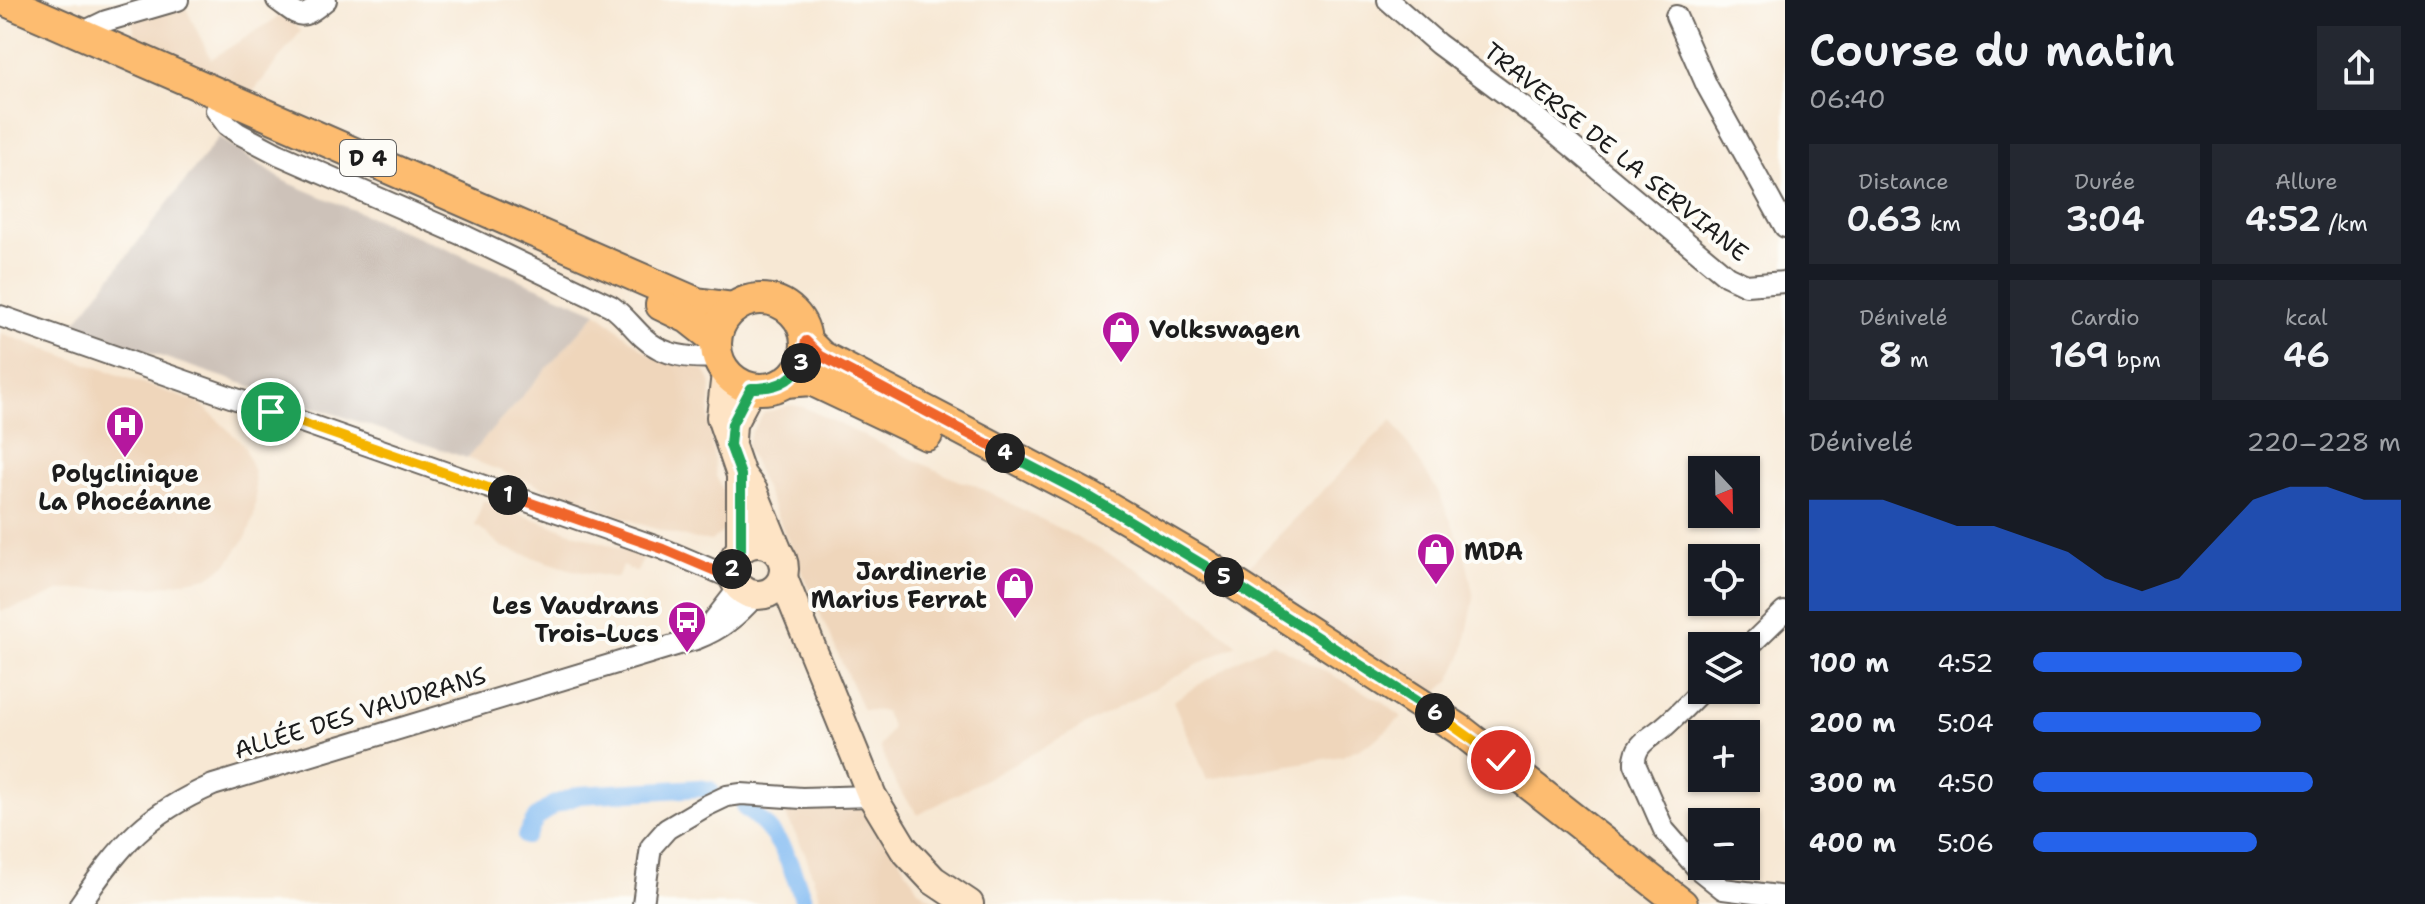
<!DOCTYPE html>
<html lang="fr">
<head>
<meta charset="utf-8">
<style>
  :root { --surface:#171b24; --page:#242831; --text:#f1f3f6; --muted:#9ea1a6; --accent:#2563eb }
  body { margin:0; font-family:"Shantell Sans",sans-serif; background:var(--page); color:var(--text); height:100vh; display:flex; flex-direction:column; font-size:30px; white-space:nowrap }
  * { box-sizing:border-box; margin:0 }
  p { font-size:26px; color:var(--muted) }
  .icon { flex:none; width:44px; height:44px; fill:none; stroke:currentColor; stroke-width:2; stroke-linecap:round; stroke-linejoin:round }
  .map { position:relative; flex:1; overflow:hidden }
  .details { display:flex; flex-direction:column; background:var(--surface); width:640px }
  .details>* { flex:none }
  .needle { width:52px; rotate:158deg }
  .fabs { position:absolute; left:1688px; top:456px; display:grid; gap:16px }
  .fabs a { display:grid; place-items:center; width:72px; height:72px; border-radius:0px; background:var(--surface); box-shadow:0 2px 6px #0004; font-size:40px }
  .pin { position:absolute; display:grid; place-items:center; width:68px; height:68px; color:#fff; margin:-34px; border:4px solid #fff; border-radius:50%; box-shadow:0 2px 8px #0007 }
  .km { position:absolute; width:40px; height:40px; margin:-20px; border-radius:50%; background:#222; color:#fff; font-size:22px; line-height:40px; text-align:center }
  .round { display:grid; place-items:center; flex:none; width:84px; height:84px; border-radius:0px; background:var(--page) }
  .summary { display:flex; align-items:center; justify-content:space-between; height:136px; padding:0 24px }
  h1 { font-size:44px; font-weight:600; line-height:60px }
  .stats { display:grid; grid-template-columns:repeat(3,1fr); gap:12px; height:136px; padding:8px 24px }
  .stats div { display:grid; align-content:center; border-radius:0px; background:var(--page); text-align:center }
  .stats b { font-size:34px; font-weight:600 }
  .stats small { font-size:22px; font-weight:400 }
  .stats p { font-size:22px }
  .chart { height:224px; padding:16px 24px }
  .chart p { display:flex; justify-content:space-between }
  .chart svg { width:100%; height:144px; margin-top:8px; fill:var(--accent); opacity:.7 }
  ul { padding:0 24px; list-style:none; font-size:26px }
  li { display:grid; grid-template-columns:128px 96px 1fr; align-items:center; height:60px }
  li i { height:20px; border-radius:10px; background:var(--accent) }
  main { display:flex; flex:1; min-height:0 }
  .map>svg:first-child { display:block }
  .built { fill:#efd6bb }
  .industrial { fill:#cdc2b9 }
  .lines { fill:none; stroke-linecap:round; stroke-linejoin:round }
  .canal { stroke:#82bbf3; stroke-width:18 }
  .street-casing { stroke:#69635c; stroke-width:24 }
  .secondary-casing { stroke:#69635c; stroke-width:32 }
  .primary-casing { stroke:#69635c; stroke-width:34 }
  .street { stroke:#fff; stroke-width:20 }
  .secondary { stroke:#fee4c5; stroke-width:28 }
  .primary { stroke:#fdbc6f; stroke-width:30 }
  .split-1-casing { stroke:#fff; stroke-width:16 }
  .split-2-casing { stroke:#fff; stroke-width:16 }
  .split-3-casing { stroke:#fff; stroke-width:16 }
  .split-4-casing { stroke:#fff; stroke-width:16 }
  .split-5-casing { stroke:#fff; stroke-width:16 }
  .split-6-casing { stroke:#fff; stroke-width:16 }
  .split-7-casing { stroke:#fff; stroke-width:16 }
  .split-1 { stroke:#f5b400; stroke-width:10 }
  .split-2 { stroke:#f0652b; stroke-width:10 }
  .split-3 { stroke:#22a559; stroke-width:10 }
  .split-4 { stroke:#f0652b; stroke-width:10 }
  .split-5 { stroke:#22a559; stroke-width:10 }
  .split-6 { stroke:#22a559; stroke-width:10 }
  .split-7 { stroke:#f5b400; stroke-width:10 }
  .labels { text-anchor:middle; stroke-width:8; stroke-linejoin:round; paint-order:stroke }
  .shield { fill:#fdfcf7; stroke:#605f5e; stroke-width:2 }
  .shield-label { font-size:22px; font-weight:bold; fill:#1c1c1c }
  .street-label { font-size:24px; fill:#1c1c1c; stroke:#fdfcf7 }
  .poi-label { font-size:24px; font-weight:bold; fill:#1c1c1c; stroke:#fdfcf7; text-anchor:start }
</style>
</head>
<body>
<main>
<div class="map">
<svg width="1785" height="904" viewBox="0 0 1785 904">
  <rect width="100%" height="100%" fill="#fdfcf7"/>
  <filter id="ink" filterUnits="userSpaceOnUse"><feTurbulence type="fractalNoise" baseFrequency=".0125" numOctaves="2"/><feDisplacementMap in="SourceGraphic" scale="16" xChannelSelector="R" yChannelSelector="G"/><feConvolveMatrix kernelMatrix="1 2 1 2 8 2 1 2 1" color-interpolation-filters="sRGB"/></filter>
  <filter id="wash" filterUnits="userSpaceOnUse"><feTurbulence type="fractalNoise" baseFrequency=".006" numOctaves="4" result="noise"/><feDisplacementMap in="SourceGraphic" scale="32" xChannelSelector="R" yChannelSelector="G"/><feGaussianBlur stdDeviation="1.8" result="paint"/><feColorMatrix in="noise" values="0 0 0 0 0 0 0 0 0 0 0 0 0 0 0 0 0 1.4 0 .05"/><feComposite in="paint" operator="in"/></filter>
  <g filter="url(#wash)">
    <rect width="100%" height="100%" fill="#f7e8d4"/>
    <g class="built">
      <polygon points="183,2 211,59 285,13 301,31 253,92 131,42 134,29 131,18"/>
      <polygon points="597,312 651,356 689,364 704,370 711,383 709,421 716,476 723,491 728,515 724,531 711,541 689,538 649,527 467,458"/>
      <polygon points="0,333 201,404 244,445 254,473 256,496 254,516 247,536 227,564 208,577 155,587 61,590 29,604 0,611"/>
      <polygon points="790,405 803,407 959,481 973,484 1130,565 1178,596 1236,644 918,815 895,783 880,747 892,727 884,711 863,710 746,446 752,431 764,413"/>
      <polygon points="1392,420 1438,491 1465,555 1474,598 1463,654 1450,681 1428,699 1241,574"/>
      <polygon points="483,500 508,510 644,557 637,572 622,566 617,578 572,570 502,547 480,528 475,526"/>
      <polygon points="1272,643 1381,701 1402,717 1371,743 1342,756 1207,779 1173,701 1238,660"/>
      <polygon points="779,802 803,803 836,808 857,806 869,809 918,889 939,904 822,904 805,853"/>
    </g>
    <polygon class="industrial" points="219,137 284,181 597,312 467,458 72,327"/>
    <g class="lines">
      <g class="canal">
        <path d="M745 808C782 834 790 863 805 904"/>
        <polyline points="526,836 536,818 553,805 579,795 699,788 710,790"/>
      </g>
    </g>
  </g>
  <g filter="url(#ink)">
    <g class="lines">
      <defs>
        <g id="street">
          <path d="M277 0C301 17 299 22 326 0"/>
          <polyline points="1388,0 1438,44 1539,119 1727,276 1746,285 1785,282"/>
          <polyline points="1676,16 1707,86 1785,227"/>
          <polyline points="79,34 106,21 178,0"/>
          <path d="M216 110 227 125 238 133 278 154 467 237 611 306C624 315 632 327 644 338 664 357 692 359 718 357"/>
          <polyline points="0,316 663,549 734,579"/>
          <polyline points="708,628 739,588"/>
          <polyline points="1746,649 1784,612"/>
          <path d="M1702 690C1690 702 1678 715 1665 726 1651 738 1634 743 1635 764L1664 830 1698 869 1723 889 1785 897"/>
          <path d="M80 904C121 844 146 814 213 785L696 639C722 629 737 616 755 596"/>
          <polyline points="643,904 651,847 667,829 706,806 727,796 741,794 802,798 872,796"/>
        </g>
        <g id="secondary">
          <polyline points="726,373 721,417 741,475 753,491 778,552"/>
          <polyline points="731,440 732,424 751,388"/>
          <polyline points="741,478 741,549"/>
          <circle cx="758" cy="569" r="26"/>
          <polyline points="783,578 872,796 904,849 933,880 969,904"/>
        </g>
        <g id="primary">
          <polyline points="4,0 697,303 734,308"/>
          <circle cx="761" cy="344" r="45"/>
          <polyline points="661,305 688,318 716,340"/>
          <polyline points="806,341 821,356 1090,497 1201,562 1459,729 1682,904"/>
          <polyline points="786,382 811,380 927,435"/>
        </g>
      </defs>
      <use href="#street" class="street-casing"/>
      <use href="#secondary" class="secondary-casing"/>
      <use href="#primary" class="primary-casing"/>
      <use href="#street" class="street"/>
      <use href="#secondary" class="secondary"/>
      <use href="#primary" class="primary"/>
    </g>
  </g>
  <g class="lines" filter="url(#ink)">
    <defs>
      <polyline id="split-1" points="271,412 508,495"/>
      <polyline id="split-2" points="508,495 663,549 734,579 732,569"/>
      <path id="split-3" d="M732 569 736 556 741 549V475L730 445 732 424 751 388C773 388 791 384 801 363"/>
      <polyline id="split-4" points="801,363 806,341 821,356 1005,453"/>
      <polyline id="split-5" points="1005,453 1090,497 1224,577"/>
      <polyline id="split-6" points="1224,577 1435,713"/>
      <polyline id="split-7" points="1435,713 1501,760"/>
    </defs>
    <use href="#split-1" class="split-1-casing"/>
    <use href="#split-2" class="split-2-casing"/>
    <use href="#split-3" class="split-3-casing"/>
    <use href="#split-4" class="split-4-casing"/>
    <use href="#split-5" class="split-5-casing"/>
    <use href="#split-6" class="split-6-casing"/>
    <use href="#split-7" class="split-7-casing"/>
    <use href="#split-1" class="split-1"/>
    <use href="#split-2" class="split-2"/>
    <use href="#split-3" class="split-3"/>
    <use href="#split-4" class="split-4"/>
    <use href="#split-5" class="split-5"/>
    <use href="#split-6" class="split-6"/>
    <use href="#split-7" class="split-7"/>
  </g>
  <defs>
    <symbol id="shop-pin" viewBox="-11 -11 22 30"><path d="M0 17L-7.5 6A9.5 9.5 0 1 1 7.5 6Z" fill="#b5179e" stroke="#fdfcf7"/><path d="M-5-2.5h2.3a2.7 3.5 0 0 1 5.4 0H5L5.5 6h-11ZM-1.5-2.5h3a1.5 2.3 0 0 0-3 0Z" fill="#fff"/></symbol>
    <symbol id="hospital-pin" viewBox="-11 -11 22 30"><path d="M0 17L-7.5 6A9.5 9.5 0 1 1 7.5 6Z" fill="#b5179e" stroke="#fdfcf7"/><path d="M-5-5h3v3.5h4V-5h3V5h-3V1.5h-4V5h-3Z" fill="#fff"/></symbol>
    <symbol id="bus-pin" viewBox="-11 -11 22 30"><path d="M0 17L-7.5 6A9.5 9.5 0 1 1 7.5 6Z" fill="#b5179e" stroke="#fdfcf7"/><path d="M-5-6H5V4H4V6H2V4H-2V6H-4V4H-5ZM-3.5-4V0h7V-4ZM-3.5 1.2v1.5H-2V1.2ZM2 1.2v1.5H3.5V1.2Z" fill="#fff"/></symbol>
  </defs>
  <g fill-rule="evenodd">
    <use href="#shop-pin" x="1099" y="308" width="44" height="60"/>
    <use href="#hospital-pin" x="103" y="403" width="44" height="60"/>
    <use href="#shop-pin" x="1414" y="530" width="44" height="60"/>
    <use href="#shop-pin" x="993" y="564" width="44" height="60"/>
    <use href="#bus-pin" x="665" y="598" width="44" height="60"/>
  </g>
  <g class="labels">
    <rect class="shield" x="340" y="140" width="56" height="36" rx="6"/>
    <g class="shield-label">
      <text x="368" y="166">D 4</text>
    </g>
    <g class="street-label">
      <text transform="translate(1616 152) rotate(39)" y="8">TRAVERSE DE LA SERVIANE</text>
      <text transform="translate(360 713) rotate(-17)" y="8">ALLÉE DES VAUDRANS</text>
    </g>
    <g class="poi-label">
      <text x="1149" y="338">Volkswagen</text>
      <text x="125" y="482" text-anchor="middle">Polyclinique<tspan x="125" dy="28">La Phocéanne</tspan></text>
      <text x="1464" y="560">MDA</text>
      <text x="987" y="580" text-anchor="end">Jardinerie<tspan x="987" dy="28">Marius Ferrat</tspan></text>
      <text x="659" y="614" text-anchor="end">Les Vaudrans<tspan x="659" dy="28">Trois-Lucs</tspan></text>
    </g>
  </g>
</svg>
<div class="fabs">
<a><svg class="needle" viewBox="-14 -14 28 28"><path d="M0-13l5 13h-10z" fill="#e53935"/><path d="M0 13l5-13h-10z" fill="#9ea1a6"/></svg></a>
<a><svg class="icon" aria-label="locate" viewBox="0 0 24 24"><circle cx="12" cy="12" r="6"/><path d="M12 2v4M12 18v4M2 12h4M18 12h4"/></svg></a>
<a><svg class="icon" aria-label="layers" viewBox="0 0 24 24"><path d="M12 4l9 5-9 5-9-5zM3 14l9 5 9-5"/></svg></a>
<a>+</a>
<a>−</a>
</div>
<div class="pin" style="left:271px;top:412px;background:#1e9e55"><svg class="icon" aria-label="arrive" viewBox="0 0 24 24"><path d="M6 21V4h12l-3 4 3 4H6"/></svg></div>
<div class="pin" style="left:1501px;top:760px;background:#d93025"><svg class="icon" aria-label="check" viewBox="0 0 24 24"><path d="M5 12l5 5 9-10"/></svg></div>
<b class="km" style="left:508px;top:495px">1</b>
<b class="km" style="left:732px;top:569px">2</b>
<b class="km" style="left:801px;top:363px">3</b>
<b class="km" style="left:1005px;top:453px">4</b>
<b class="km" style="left:1224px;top:577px">5</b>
<b class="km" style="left:1435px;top:713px">6</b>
</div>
<section class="details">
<div class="summary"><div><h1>Course du matin</h1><p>06:40</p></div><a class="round"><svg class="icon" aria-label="share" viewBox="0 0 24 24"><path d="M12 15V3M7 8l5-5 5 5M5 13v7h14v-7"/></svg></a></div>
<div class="stats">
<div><p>Distance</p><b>0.63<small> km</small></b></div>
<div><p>Durée</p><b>3:04</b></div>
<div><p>Allure</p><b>4:52<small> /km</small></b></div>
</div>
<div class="stats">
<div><p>Dénivelé</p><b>8<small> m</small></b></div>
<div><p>Cardio</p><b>169<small> bpm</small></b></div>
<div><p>kcal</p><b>46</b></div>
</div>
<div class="chart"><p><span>Dénivelé</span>220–228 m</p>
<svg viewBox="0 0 160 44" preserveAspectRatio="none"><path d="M0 44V10L10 10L20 10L30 14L40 18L50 18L60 22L70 26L80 34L90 38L100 34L110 22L120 10L130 6L140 6L150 10L160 10V44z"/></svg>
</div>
<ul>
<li><b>100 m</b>4:52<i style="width:73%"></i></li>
<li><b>200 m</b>5:04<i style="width:62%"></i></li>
<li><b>300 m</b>4:50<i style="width:76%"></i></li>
<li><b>400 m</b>5:06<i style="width:61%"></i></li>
</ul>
</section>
</main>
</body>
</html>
